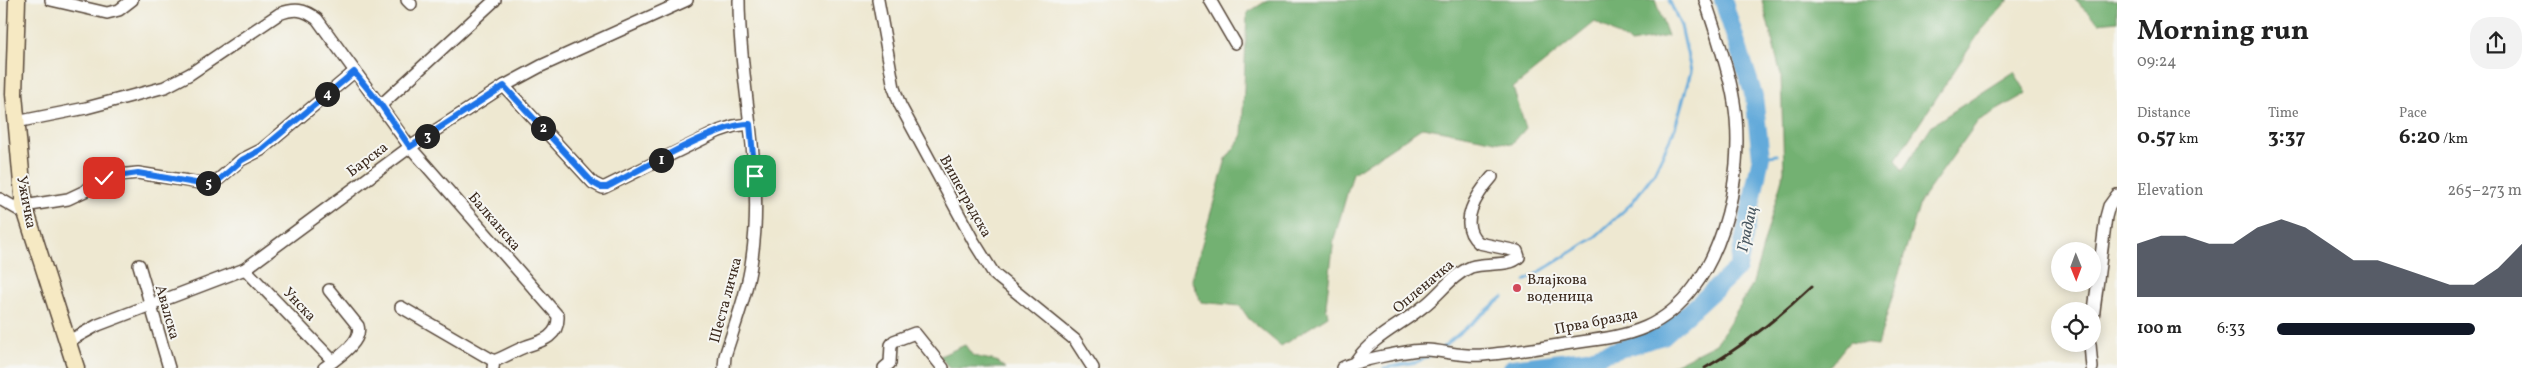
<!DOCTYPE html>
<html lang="en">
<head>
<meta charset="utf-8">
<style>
  :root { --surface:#fff; --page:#f2f2f2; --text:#222; --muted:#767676; --accent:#111827 }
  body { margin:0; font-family:Vollkorn,serif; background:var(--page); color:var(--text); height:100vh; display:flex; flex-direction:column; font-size:19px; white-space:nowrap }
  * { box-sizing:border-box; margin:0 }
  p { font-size:16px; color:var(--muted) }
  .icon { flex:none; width:28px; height:28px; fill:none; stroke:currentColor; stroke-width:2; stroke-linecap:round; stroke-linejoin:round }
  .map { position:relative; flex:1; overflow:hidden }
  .side { display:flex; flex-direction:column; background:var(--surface); width:425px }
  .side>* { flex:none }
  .needle { width:32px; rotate:179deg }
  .fabs { position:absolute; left:2051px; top:242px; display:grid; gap:10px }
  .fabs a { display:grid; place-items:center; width:50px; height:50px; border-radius:50%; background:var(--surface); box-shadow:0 2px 12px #0003; font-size:25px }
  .pin { position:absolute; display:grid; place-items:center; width:42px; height:42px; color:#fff; margin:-21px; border-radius:10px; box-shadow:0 2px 8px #0006 }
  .km { position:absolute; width:25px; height:25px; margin:-12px; border-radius:50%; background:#222; color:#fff; font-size:14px; line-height:25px; text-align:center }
  .round { display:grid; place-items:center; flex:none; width:52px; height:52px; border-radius:20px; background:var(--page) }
  .overview { display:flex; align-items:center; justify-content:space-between; height:85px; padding:0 20px }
  h1 { font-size:28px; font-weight:700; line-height:38px }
  .metrics { display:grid; grid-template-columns:repeat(3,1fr); gap:8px; height:85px; padding:5px 20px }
  .metrics div { display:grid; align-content:center }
  .metrics b { font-size:21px; font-weight:700 }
  .metrics small { font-size:14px; font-weight:400 }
  .metrics p { font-size:14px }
  .chart { height:140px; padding:10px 20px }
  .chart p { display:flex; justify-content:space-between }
  .chart svg { width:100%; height:90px; margin-top:5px; fill:var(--accent); opacity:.7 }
  ul { padding:0 20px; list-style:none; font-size:16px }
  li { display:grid; grid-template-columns:80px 60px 1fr; align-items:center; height:38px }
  li i { height:12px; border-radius:6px; background:var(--accent) }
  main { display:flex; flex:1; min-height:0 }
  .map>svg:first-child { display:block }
  .forest { fill:#73b172; stroke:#576e48 }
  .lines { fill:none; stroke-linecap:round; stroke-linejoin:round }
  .stream { stroke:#64aada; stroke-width:3 }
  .river { stroke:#64aada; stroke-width:18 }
  .street-casing { stroke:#564639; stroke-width:14 }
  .secondary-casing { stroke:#564639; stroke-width:19 }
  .street { stroke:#fff; stroke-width:11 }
  .secondary { stroke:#f6e9c3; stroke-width:16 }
  .rail { stroke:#3b2a1e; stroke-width:3 }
  .route-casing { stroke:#fff; stroke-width:10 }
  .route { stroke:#1a73e8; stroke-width:6 }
  .poi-dot { fill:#d1495b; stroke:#f6f6f2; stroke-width:2 }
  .labels { text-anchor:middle; stroke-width:4; stroke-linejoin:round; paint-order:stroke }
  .street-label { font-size:15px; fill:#3b2a1e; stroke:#f6f6f2 }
  .poi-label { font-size:15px; fill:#3b2a1e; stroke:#f6f6f2; text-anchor:start }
  .water-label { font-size:16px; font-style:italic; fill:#495760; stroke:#f6f6f2 }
</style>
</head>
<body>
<main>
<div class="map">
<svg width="2117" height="368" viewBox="0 0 2117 368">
  <rect width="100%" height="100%" fill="#f6f6f2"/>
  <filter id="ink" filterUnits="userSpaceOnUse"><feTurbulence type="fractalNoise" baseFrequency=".02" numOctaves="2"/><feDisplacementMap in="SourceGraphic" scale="10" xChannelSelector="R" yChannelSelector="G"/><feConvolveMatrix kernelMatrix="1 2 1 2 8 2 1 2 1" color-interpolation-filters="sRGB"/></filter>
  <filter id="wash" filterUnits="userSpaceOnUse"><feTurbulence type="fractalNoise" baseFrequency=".0096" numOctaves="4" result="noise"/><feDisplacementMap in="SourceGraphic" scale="20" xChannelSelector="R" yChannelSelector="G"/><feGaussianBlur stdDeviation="1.12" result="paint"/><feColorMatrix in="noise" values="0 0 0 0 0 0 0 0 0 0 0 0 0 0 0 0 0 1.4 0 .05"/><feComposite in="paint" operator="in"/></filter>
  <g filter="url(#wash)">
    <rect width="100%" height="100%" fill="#eee8d1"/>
    <g class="forest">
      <polygon points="1268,0 1655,0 1668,36 1631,43 1595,22 1513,88 1526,128 1512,144 1423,127 1353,173 1334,239 1326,305 1328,316 1281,346 1249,319 1240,306 1201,302 1192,279 1226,159 1242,137 1247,13"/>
      <polygon points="1762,0 2009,0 1980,32 1896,159 1902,171 1932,125 2014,72 2027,93 1978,121 1920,202 1878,345 1849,342 1828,368 1668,368 1716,344 1752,286 1784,171 1781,75"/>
      <polygon points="2074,0 2117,0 2117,21 2099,23"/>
      <polygon points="965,345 973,356 996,361 1005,368 949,368 940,356"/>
    </g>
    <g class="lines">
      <g class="stream">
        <polyline points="1761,157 1777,155"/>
        <polyline points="1525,281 1594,238 1631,204 1654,173 1675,128 1691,71 1681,26 1669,0"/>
        <polyline points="1442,348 1503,297"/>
        <polyline points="1384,368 1417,362 1430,355"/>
      </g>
      <polyline class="river" points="1512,368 1587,359 1663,336 1738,268 1761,157 1754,96 1723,0"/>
    </g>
  </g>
  <g filter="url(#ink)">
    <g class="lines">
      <defs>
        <g id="street">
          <polyline points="51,0 107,13 119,10 132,0"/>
          <polyline points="407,0 411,4"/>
          <polyline points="878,0 894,88 900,105 974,242 994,274 1075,340 1093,368"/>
          <polyline points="1210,0 1235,43"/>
          <polyline points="504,86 593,183 603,188 719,131 734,126 750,124"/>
          <polyline points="381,105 495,0"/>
          <path d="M16 122 86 108 165 87 190 74 279 14C295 8 304 9 317 19L410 147 558 316C559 336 543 341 527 346 516 350 505 357 494 361L493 368"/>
          <polyline points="0,199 26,214"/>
          <polyline points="24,206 68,199 85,191 94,182 117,175 138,173 201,183 219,179 241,160 261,150 354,72"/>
          <polyline points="139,265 169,368"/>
          <polyline points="245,269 333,361"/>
          <polyline points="401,307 494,361"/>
          <polyline points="2092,326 2106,217 2109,206 2117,195"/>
          <polyline points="67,342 98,325 245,269 410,147 504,86 541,66 687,0"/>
          <polyline points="2090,344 2092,368"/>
          <path d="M1355 362C1372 337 1401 325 1424 306 1440 294 1452 275 1471 267 1485 262 1510 267 1519 257L1517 251 1479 243C1456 224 1478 193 1492 177"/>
          <path d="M324 368C336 359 363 342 358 326L329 290"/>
          <path d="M724 368 725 356C735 324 748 291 752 258 765 171 739 86 739 0"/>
          <polyline points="884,368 890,363 891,345 894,341 915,333 943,368"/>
          <path d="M1342 368C1354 361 1413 349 1427 350 1445 351 1464 357 1483 355 1510 353 1538 348 1565 344 1592 340 1621 338 1646 327 1722 293 1746 176 1734 102 1729 70 1715 30 1705 0"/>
        </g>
        <polyline id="secondary" points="17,0 14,94 24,206 76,368"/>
      </defs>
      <use href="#street" class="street-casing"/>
      <use href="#secondary" class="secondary-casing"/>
      <use href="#street" class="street"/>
      <use href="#secondary" class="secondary"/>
      <path class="rail" d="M1705 368C1745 345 1779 317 1812 286"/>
    </g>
  </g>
  <g class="lines" filter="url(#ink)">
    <defs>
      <path id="route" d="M104 178 138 173 201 184 219 180 242 160 261 150 354 72 381 105 410 147 504 86 593 183 600 187H607C639 171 718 123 750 124L755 176"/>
    </defs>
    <use href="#route" class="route-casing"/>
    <use href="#route" class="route"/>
  </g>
  <circle class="poi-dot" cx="1517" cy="288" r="5"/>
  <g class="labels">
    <g class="street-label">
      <text transform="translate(367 159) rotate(-37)" y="5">Барска</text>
      <text transform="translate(966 196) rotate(61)" y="5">Вишеградска</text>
      <text transform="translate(27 202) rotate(79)" y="5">Ужичка</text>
      <text transform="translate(495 221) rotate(49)" y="5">Балканска</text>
      <text transform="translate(1423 286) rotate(-40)" y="5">Опленачка</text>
      <text transform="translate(725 300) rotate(-75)" y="5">Шеста личка</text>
      <text transform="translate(300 304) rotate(46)" y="5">Унска</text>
      <text transform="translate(168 312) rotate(74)" y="5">Авалска</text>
      <text transform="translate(1596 321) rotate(-11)" y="5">Прва бразда</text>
    </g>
    <g class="poi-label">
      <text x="1527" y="284">Влајкова<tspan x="1527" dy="17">воденица</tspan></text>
    </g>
    <g class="water-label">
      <text transform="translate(1746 229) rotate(-78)" y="6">Градац</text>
    </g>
  </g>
</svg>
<div class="fabs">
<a><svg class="needle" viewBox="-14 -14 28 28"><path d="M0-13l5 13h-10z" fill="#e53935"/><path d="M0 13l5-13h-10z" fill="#767676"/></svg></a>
<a><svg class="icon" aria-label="locate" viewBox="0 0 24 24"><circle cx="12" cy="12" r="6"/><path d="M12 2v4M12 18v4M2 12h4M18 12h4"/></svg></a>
</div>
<div class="pin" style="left:755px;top:176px;background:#1e9e55"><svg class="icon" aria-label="arrive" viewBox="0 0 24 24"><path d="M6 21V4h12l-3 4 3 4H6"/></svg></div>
<div class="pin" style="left:104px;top:178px;background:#d93025"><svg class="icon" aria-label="check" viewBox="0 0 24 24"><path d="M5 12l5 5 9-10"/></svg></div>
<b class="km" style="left:661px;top:160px">1</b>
<b class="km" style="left:543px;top:128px">2</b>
<b class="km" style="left:427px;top:136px">3</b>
<b class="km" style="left:327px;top:94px">4</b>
<b class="km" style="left:208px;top:183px">5</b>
</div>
<section class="side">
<div class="overview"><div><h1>Morning run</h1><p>09:24</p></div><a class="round"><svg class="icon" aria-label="share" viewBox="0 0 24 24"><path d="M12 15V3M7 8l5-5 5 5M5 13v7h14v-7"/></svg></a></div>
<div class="metrics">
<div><p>Distance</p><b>0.57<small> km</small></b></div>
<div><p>Time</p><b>3:37</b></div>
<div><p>Pace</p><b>6:20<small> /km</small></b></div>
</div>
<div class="chart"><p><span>Elevation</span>265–273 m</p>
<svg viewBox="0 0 160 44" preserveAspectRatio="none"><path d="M0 44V18L10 14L20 14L30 18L40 18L50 10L60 6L70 10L80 18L90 26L100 26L110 30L120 34L130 38L140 38L150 30L160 18V44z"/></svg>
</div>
<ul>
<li><b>100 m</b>6:33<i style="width:81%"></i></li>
</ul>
</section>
</main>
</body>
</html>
